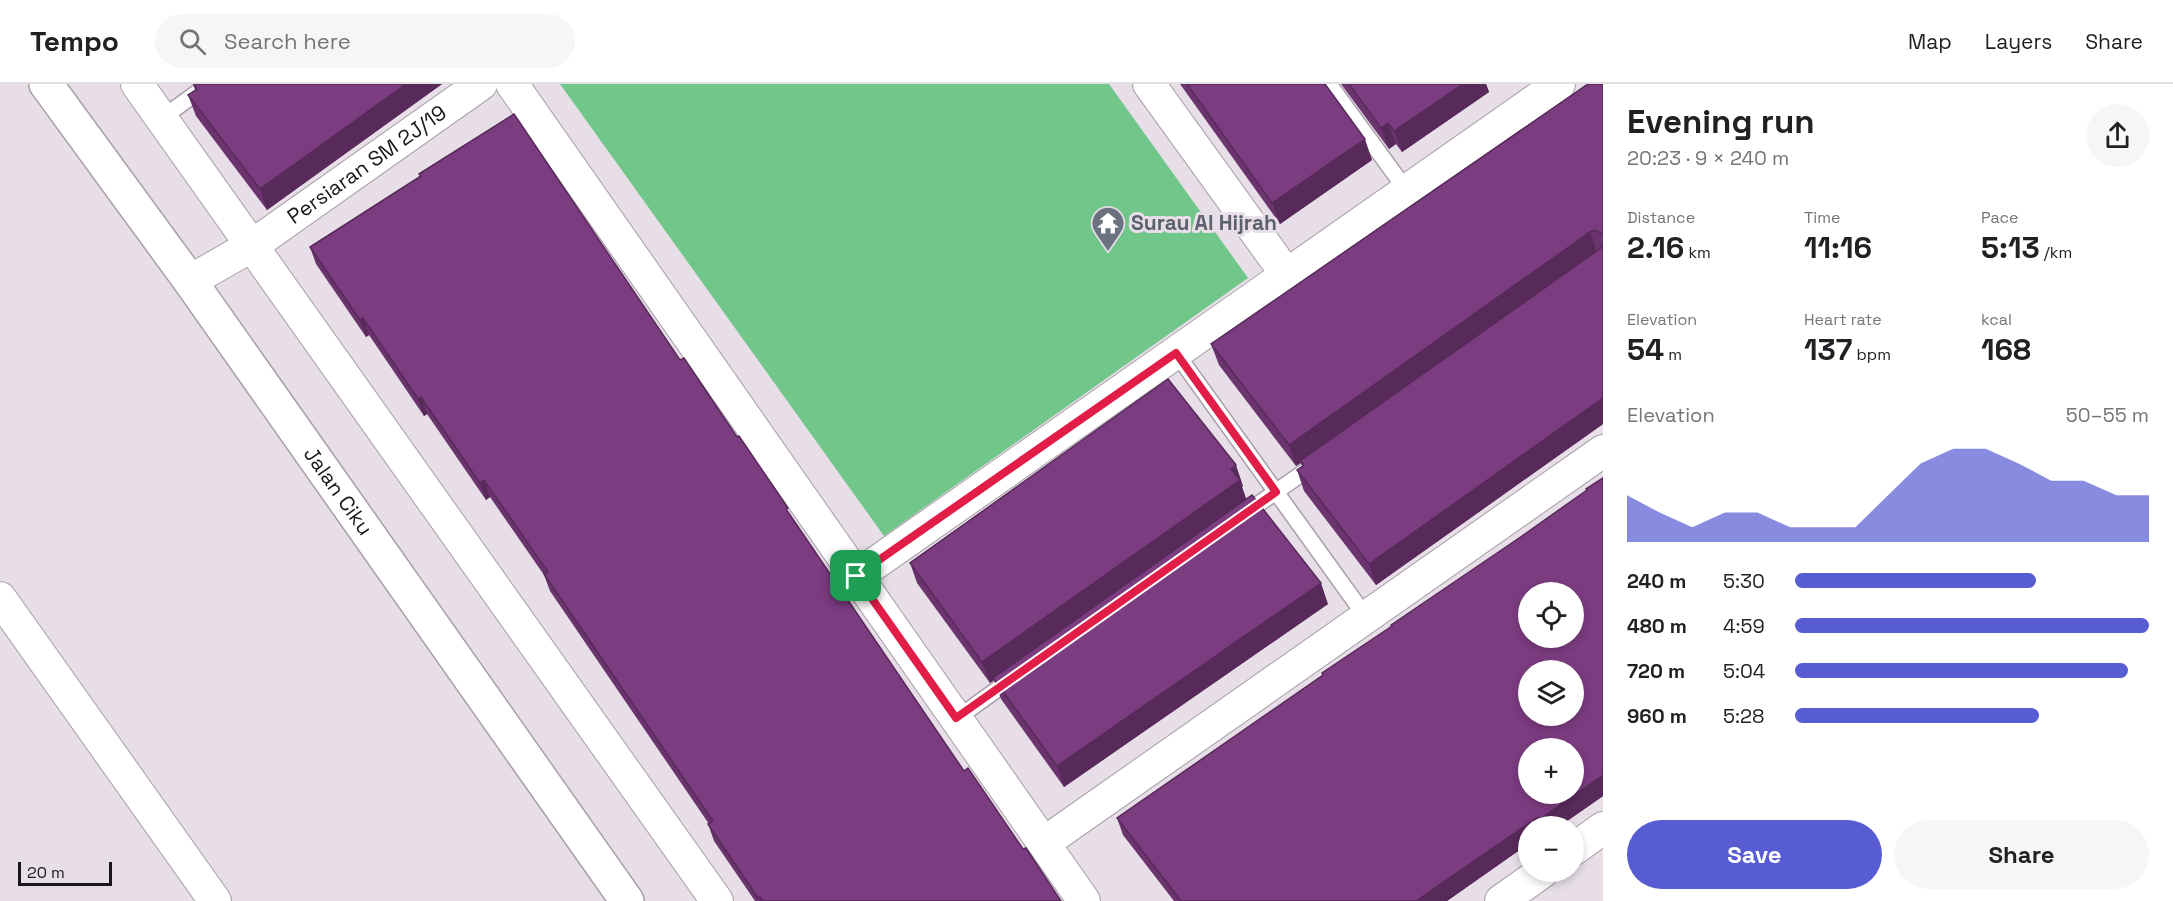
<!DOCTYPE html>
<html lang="en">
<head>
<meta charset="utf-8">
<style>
  :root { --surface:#fff; --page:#f6f6f6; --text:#202124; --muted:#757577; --line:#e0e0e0; --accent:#575cd3 }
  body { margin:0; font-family:"Space Grotesk",sans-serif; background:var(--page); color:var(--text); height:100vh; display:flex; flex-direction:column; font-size:22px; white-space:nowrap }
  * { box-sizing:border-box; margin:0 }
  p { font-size:20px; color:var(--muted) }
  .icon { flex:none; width:33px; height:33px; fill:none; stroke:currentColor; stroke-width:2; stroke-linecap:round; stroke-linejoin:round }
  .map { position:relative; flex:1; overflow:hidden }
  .panel { display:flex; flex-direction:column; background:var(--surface); width:570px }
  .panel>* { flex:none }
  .controls { position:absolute; left:1518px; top:498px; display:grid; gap:12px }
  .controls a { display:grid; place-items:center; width:66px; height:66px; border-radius:50%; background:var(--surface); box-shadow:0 3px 9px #0003; font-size:30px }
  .scale { position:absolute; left:18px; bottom:15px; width:94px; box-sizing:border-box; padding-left:6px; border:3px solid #1a171a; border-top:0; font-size:16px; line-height:21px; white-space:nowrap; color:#1a171a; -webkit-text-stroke:4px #e7dee7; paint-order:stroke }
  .pin { position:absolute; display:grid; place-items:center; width:51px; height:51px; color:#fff; margin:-26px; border-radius:12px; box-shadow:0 3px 9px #0006 }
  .round { display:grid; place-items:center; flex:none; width:63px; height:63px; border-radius:32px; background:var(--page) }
  .headline { display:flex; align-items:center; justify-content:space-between; height:102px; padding:0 24px }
  h1 { font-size:33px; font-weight:600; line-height:45px }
  .metrics { display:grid; grid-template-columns:repeat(3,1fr); gap:9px; height:102px; padding:6px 24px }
  .metrics div { display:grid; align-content:center }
  .metrics b { font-size:30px; font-weight:600 }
  .metrics small { font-size:16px; font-weight:400 }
  .metrics p { font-size:16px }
  .chart { height:168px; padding:12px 24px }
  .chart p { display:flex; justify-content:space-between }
  .chart svg { width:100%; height:108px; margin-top:6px; fill:var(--accent); opacity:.7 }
  .cta { display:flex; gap:12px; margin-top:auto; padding:12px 24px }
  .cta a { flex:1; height:69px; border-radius:36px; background:var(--accent); color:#fff; font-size:24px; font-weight:600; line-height:69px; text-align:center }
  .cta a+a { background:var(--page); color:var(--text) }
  ul { padding:0 24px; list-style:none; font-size:20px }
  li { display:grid; grid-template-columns:96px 72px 1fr; align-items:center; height:45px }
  li i { height:15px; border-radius:8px; background:var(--accent) }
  header { display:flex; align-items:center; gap:36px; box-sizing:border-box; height:84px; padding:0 30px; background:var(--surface); border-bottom:2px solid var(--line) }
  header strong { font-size:28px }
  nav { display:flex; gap:33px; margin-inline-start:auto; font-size:21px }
  .search { width:420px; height:54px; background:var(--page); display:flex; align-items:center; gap:15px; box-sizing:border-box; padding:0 21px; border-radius:33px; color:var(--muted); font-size:22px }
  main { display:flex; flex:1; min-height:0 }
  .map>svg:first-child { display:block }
  .green { fill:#71c68a }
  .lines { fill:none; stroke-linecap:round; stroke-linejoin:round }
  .lane-casing { stroke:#a79ea7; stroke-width:18 }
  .street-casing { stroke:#a79ea7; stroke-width:34 }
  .secondary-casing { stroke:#a79ea7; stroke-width:36 }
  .lane { stroke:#fff; stroke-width:15 }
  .street { stroke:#fff; stroke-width:32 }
  .secondary { stroke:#fff; stroke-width:33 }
  .wall { fill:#6b346e }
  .shaded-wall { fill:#572a5a }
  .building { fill:#7c3c80; stroke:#572a5a; stroke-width:1.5; fill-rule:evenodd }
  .route-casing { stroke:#fff; stroke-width:12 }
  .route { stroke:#e11d48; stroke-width:8 }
  .labels { text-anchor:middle; stroke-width:6; stroke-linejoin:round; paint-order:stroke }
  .street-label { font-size:21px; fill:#1a171a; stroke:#e7dee7 }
  .worship-label { font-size:21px; font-weight:bold; fill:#5b616d; stroke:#e7dee7; text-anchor:start }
</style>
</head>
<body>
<header>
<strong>Tempo</strong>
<div class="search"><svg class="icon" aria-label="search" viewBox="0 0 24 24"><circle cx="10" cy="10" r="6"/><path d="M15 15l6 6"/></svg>Search here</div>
<nav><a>Map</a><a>Layers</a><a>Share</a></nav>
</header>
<main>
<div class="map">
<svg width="1603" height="817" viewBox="0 0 1603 817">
  <rect width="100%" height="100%" fill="#e7dee7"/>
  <polygon class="green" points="560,0 1109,0 1248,194 884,452"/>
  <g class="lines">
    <defs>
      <g id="lane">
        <polyline points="1329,0 1407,107"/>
        <polyline points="162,34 209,0"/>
        <polyline points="1176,269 1366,533"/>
        <polyline points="1243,431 1314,381"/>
        <polyline points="956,635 1013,594"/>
      </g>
      <g id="street">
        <polyline points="137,0 717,817"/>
        <polyline points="512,0 1084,817"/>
        <polyline points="1149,0 1287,191"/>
        <path id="s1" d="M190 197 253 161 481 0"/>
        <polyline points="857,492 1559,0"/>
        <polyline points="0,514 215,817"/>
        <polyline points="1044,759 1603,367"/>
        <polyline points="1574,765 1603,744"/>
        <polyline points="1501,817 1542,788"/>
      </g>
      <g id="secondary">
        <path id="s2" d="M46 0 190 197 627 817"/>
      </g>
    </defs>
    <use href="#lane" class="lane-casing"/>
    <use href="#street" class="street-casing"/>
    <use href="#secondary" class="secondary-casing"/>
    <use href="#lane" class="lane"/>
    <use href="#street" class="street"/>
    <use href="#secondary" class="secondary"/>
  </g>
  <g class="wall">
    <polygon points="193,0 442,0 267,126 196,32 188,11 195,6"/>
    <polygon points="1180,0 1325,0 1372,76 1280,140"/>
    <polygon points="1341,0 1486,0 1489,8 1402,68 1396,60 1389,65"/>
    <polygon points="1603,0 1603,340 1376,501 1304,407 1297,386 1302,382 1301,379 1296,382 1219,281 1211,260"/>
    <polygon points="419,90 680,276 791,433 964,687 1061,817 755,817 714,757 708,740 709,740 550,507 544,491 490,413 486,416 427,330 424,332 369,251 366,253 316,180 310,163 420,93"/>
    <polygon points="1603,394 1603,712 1560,742 1528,742 1528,760 1447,817 1174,817 1123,751 1117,734 1323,592 1322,589 1392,543 1586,407"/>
    <polygon points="1243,402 1242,403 1246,415 1328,520 1064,703 1001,615 994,596 990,599 917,499 910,479"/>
  </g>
  <g class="shaded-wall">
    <polygon points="406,0 442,0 267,126 260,105"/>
    <polygon points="1463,0 1486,0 1489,8 1402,68 1394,47"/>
    <polygon points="1388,39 1396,60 1389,65 1381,44"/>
    <polygon points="1365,55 1372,76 1280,140 1272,119"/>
    <polygon points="1590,148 1597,169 1296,382 1289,361"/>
    <polygon points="363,234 369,251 366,253 360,236"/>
    <polygon points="421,313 427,330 424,332 418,315"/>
    <polygon points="1603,314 1603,340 1376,501 1369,480"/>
    <polygon points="1236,381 1243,402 1242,403 1247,417 990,599 982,578"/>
    <polygon points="484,396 490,413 486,416 480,399"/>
    <polygon points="1321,499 1328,520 1064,703 1057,682"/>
    <polygon points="1603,691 1603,712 1560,742 1543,742 1540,735"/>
    <polygon points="1538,733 1542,742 1528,742 1528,760 1447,817 1416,817"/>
  </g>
  <g class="building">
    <polygon points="194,0 406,0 260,105 188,11 197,5"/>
    <polygon points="1187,0 1325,0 1365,55 1272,119"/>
    <polygon points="1349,0 1463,0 1394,47 1388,39 1381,44"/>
    <polygon points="1588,0 1603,0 1603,150 1595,146 1590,148 1289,361 1211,260"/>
    <polygon points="514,30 680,276 684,274 737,353 739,352 788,424 786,425 964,687 968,684 1023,765 1026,764 1061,817 763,817 760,813 758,814 708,740 713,737 544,490 548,488 484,396 480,399 421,313 418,315 363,234 360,236 310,163 421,92 419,90"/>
    <polygon points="1603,160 1603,314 1369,480 1297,386 1304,381 1300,377 1601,164"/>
    <polygon points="1168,295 1236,381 1231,385 1240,396 982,578 910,479"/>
    <path d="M1603 394V691L1540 735 1538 733 1416 817H1181L1117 734 1323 591 1322 589 1392 542 1391 541 1522 452 1587 406 1586 405ZM1528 508H1574V554H1528ZM1528 586H1574V632H1528ZM1528 664H1574V710H1528Z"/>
    <polygon points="1252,411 1321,499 1057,682 993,594"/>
  </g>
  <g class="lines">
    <defs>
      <polygon id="route" points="1176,269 1276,408 956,634 856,492"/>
    </defs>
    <use href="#route" class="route-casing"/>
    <use href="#route" class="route"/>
  </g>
  <defs>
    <symbol id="temple-pin" viewBox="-11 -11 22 30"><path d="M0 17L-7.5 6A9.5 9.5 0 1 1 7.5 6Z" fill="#6b7280" stroke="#e7dee7"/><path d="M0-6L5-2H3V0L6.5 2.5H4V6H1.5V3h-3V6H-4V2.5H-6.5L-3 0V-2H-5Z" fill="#fff"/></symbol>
  </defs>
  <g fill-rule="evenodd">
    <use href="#temple-pin" x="1089" y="120" width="38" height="52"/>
  </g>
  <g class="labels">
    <g class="street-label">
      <text dy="7" stroke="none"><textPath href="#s1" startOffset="212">Persiaran SM 2J/19</textPath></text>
      <text dy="7" stroke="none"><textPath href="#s2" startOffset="501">Jalan Ciku</textPath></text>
    </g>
    <g class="worship-label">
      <text x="1131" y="146">Surau Al Hijrah</text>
    </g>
  </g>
</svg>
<div class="controls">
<a><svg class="icon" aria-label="locate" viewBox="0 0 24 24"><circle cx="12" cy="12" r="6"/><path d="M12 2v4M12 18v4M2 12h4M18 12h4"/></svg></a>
<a><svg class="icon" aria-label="layers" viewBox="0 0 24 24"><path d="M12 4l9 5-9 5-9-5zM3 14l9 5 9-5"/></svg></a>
<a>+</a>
<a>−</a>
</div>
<div class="scale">20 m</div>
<div class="pin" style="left:856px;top:492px;background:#1e9e55"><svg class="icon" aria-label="arrive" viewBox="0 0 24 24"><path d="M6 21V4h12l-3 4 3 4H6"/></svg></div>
</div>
<section class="panel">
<div class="headline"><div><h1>Evening run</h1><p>20:23 · 9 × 240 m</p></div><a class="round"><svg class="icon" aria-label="share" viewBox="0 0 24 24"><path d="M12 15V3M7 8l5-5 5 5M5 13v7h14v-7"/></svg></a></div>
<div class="metrics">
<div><p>Distance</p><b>2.16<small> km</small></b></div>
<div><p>Time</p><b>11:16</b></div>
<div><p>Pace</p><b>5:13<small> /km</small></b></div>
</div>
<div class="metrics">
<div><p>Elevation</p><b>54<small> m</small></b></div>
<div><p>Heart rate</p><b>137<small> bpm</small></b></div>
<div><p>kcal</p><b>168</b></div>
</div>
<div class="chart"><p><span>Elevation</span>50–55 m</p>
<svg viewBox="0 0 160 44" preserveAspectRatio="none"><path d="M0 44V25L10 32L20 38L30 32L40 32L50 38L60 38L70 38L80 25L90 12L100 6L110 6L120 12L130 19L140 19L150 25L160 25V44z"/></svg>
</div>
<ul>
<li><b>240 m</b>5:30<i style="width:68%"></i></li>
<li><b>480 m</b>4:59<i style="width:100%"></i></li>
<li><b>720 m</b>5:04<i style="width:94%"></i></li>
<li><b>960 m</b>5:28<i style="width:69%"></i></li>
</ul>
<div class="cta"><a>Save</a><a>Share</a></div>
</section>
</main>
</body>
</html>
